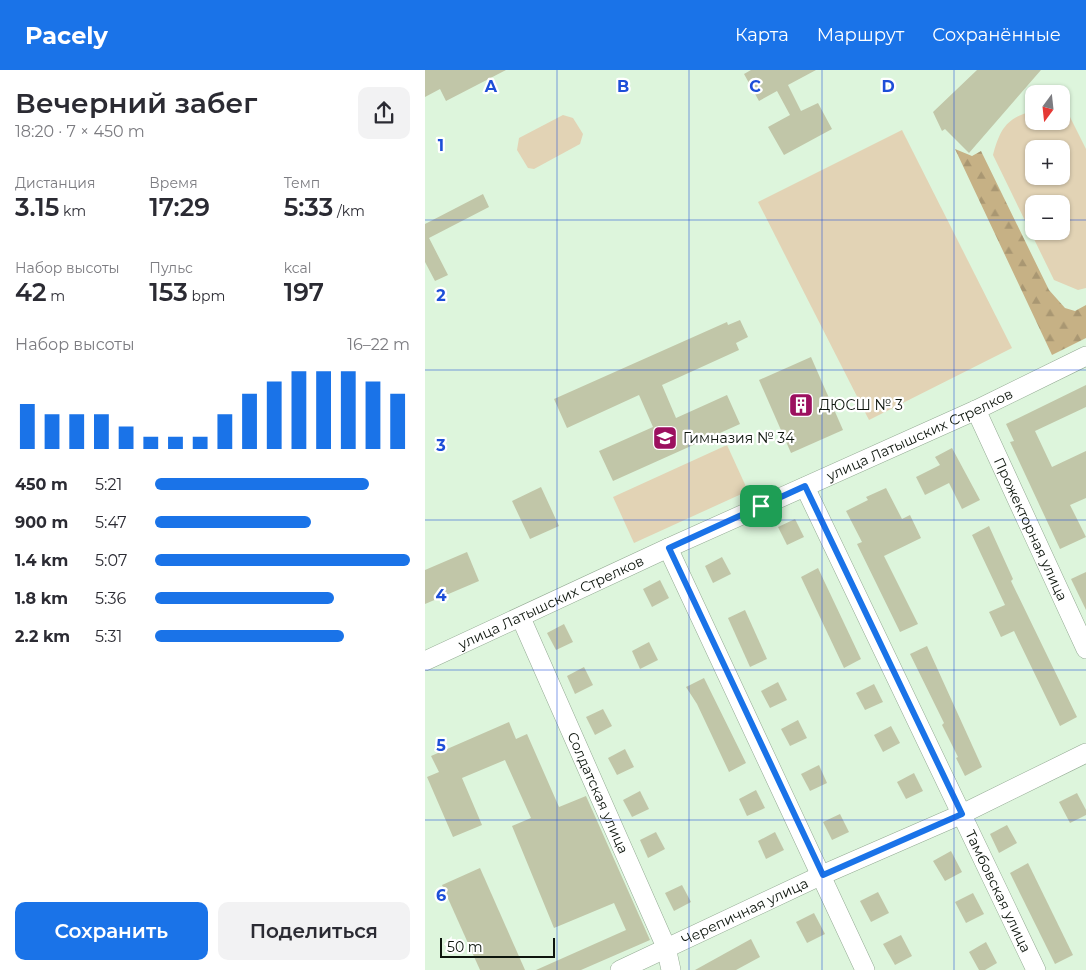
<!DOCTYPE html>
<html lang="ru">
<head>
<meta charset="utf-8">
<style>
  :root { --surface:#fff; --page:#f2f2f3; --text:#2b2b33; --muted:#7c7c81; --accent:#1a73e8 }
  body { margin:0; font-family:Montserrat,sans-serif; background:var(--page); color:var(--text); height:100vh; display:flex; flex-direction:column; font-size:19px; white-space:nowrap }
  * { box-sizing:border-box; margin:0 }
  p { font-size:16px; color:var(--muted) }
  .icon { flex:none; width:28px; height:28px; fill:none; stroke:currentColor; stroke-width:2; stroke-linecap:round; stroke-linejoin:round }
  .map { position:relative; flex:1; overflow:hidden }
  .details { display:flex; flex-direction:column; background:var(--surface); width:425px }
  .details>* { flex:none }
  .needle { width:32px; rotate:195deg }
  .buttons { position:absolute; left:600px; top:15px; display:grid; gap:10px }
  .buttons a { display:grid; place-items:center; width:45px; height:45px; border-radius:10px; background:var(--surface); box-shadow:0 1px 4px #0004; font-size:25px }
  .scale { position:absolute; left:15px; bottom:12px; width:115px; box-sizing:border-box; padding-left:5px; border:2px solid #0d150d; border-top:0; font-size:14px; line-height:18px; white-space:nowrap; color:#0d150d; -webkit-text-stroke:4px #fff; paint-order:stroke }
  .pin { position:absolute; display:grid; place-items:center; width:42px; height:42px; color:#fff; margin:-21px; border-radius:10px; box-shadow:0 2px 8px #0006 }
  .round { display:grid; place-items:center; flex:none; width:52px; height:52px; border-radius:10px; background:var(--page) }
  .headline { display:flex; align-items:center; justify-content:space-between; height:85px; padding:0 15px }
  h1 { font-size:28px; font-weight:600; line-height:38px }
  .stats { display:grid; grid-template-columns:repeat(3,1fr); gap:8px; height:85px; padding:5px 15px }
  .stats div { display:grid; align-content:center }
  .stats b { font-size:25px; font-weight:600 }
  .stats small { font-size:14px; font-weight:400 }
  .stats p { font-size:14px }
  .chart { height:140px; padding:10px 15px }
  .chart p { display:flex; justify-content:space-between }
  .chart svg { width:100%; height:90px; margin-top:5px; stroke:var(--accent); stroke-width:6 }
  .primary-button { display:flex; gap:10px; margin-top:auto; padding:10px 15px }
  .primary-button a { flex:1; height:58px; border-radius:10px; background:var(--accent); color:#fff; font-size:20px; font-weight:600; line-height:58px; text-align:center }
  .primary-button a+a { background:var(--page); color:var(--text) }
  ul { padding:0 15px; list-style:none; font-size:16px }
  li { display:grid; grid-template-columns:80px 60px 1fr; align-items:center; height:38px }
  li i { height:12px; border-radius:6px; background:var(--accent) }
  header { display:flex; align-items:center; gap:30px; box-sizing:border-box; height:70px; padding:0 25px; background:var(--accent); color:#fff }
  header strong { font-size:24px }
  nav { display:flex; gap:28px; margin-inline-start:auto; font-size:18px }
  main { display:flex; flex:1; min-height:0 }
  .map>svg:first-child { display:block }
  .green { fill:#e2d3b5; fill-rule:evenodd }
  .forest { fill:url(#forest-firs) }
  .building { fill:#c1c6a8 }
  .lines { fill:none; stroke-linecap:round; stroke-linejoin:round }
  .minor-casing { stroke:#93aa93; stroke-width:20 }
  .minor { stroke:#fff; stroke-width:19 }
  .route-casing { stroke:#fff; stroke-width:10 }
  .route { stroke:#1a73e8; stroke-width:6 }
  .grid { fill:none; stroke:#1d4ed8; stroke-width:1; stroke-opacity:0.55 }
  .labels { text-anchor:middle; stroke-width:4.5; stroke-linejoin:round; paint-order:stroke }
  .poi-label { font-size:14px; fill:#0d150d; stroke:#fff; text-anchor:start }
  .street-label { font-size:14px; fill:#0d150d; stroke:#fff }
  .grid-label { font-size:16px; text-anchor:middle; font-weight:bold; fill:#1d4ed8; stroke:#fff; stroke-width:4.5; stroke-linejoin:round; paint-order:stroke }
</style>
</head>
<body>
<header>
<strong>Pacely</strong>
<nav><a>Карта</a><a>Маршрут</a><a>Сохранённые</a></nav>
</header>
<main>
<section class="details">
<div class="headline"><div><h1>Вечерний забег</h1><p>18:20 · 7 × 450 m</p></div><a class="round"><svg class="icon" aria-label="share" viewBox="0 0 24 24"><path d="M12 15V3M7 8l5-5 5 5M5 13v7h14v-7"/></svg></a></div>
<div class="stats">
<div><p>Дистанция</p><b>3.15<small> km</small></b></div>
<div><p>Время</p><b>17:29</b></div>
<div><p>Темп</p><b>5:33<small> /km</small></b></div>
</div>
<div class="stats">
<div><p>Набор высоты</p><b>42<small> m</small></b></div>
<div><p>Пульс</p><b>153<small> bpm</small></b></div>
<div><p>kcal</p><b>197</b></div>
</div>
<div class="chart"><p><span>Набор высоты</span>16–22 m</p>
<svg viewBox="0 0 160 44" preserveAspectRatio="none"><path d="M5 44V22M15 44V27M25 44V27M35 44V27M45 44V33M55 44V38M65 44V38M75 44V38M85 44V27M95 44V17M105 44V11M115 44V6M125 44V6M135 44V6M145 44V11M155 44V17"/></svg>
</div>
<ul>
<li><b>450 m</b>5:21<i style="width:84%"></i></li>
<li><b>900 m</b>5:47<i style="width:61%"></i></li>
<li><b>1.4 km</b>5:07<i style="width:100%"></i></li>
<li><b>1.8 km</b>5:36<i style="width:70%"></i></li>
<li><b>2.2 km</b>5:31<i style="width:74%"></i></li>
</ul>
<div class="primary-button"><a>Сохранить</a><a>Поделиться</a></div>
</section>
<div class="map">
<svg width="661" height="900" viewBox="0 0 661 900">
  <defs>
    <pattern id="forest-firs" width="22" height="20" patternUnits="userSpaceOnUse" patternTransform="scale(1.25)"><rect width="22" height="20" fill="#c6b185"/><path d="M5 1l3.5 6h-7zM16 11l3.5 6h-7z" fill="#a99772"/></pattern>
  </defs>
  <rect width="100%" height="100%" fill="#ddf5dc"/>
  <g class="green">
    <path d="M609 41V51H636V44L645 47 661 79V218L653 220 629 210 568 85C575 60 581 47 609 41ZM609 79H636V106H609ZM609 134H636V161H609Z"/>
    <polygon points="138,45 148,48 158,64 155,74 109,99 103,98 92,80 94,68"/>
    <polygon points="477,60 587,278 444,350 333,132"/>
    <polygon points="302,375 323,421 209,473 188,427"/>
  </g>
  <polygon class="forest" points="530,79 547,86 556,81 624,220 640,238 650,241 661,235 661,268 627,285"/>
  <g class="building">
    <polygon points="0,0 81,0 21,31 15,19 0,27"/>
    <polygon points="326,0 391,0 363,15 376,41 393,33 407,59 359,85 343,57 365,45 352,21 334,31 319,4"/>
    <polygon points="552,0 616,0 544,83 520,59 517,61 508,42"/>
    <polygon points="58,124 64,137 4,168 23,205 10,211 0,192 0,154"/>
    <polygon points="315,250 323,267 311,273 314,280 237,315 251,348 302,325 315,354 188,411 174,381 228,357 214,325 142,358 129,329 302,252 303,255"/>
    <polygon points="386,287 418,360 366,383 334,310"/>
    <polygon points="661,315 661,337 610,361 627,397 661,381 661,428 645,435 661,467 635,479 585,372 589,371 581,354"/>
    <polygon points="527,378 555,430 537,439 524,413 500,425 491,407 515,395 510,387"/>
    <polygon points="116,417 134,456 105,469 87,431"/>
    <polygon points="461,418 477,449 485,445 496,468 459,486 493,554 475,562 432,474 437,472 421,441 443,430 441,427"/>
    <polygon points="370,449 379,467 362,475 353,457"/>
    <polygon points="564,456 588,509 586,511 652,647 635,656 589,561 576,567 564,542 580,535 547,465"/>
    <polygon points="42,482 54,511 0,534 0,500"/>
    <polygon points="297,487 306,504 288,513 280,496"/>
    <polygon points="393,498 436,589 419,598 376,507"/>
    <polygon points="661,502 661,540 646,509"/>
    <polygon points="235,510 244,528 227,537 218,519"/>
    <polygon points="320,540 342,589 325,597 303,548"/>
    <polygon points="139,554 148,572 131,580 122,563"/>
    <polygon points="224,572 233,590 215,599 207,581"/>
    <polygon points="502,576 557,697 540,706 531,688 533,687 517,655 519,653 485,584"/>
    <polygon points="159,597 168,615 150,624 142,606"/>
    <polygon points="279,608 321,693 304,702 272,634 261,617"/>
    <polygon points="353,612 362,630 345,638 336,621"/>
    <polygon points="449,614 458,632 440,640 431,623"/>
    <polygon points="178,639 187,656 170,665 161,647"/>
    <polygon points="373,650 382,668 365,676 356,659"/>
    <polygon points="84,652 91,669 102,664 134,737 161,726 225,870 156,900 111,900 201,860 189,833 129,858 87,756 106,748 80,690 37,708 57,755 28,767 2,707 14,702 6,686"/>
    <polygon points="466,656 475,673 458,682 449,665"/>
    <polygon points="200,679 209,697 192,705 183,688"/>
    <polygon points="394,695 402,713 385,721 376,704"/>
    <polygon points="489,703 498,721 481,729 472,712"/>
    <polygon points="331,720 340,738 322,746 314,729"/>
    <polygon points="215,721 224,739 207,747 198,730"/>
    <polygon points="652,723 661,740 661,745 645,753 634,732"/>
    <polygon points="415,744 424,762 407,770 398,752"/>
    <polygon points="582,755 592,773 574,783 565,764"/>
    <polygon points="231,762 240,779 223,788 215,770"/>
    <polygon points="350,762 359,780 341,789 333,771"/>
    <polygon points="526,781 537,802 520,811 508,791"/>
    <polygon points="603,793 648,885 630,894 585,803"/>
    <polygon points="55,798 100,900 55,900 17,815"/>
    <polygon points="257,815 266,832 249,841 240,823"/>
    <polygon points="453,822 464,843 446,852 435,831"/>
    <polygon points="548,823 559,844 541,853 530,832"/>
    <polygon points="389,843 400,864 382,873 371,852"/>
    <polygon points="476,865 487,886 470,895 458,874"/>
    <polygon points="326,869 335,887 311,900 270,900"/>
    <polygon points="561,872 572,893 560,900 554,900 544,882"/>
  </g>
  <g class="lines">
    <defs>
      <g id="minor">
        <path id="s1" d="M551 340 661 579"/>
        <path id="s2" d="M380 417 611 900"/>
        <polyline points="243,478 440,900"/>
        <path id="s3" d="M96 548 241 877 246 900"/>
        <path id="s4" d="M0 591 243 478 551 340 661 286"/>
        <path id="s5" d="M195 900 397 805 537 744 661 683"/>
      </g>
    </defs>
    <use href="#minor" class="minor-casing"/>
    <use href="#minor" class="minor"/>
  </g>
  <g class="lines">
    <defs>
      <polygon id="route" points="380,416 537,744 398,805 244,478"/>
    </defs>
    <use href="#route" class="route-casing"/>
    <use href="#route" class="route"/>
  </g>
  <path class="grid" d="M132 0V900M264 0V900M397 0V900M529 0V900M0 150H609M636 150H661M0 300H661M0 450H661M0 600H661M0 750H661"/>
  <defs>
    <symbol id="building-square" viewBox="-11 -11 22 22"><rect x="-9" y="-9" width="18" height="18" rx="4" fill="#9c105f" stroke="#fff"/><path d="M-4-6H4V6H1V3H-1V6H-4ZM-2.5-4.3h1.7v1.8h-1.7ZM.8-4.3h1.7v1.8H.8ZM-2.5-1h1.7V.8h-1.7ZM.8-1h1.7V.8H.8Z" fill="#fff"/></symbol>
    <symbol id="school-square" viewBox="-11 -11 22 22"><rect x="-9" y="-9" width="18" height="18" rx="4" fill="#9c105f" stroke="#fff"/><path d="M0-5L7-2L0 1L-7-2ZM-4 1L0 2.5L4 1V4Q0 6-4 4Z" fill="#fff"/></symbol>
  </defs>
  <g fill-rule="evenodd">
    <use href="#building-square" x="362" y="321" width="28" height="28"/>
    <use href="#school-square" x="226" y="354" width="28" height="28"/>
  </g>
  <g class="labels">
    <g class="poi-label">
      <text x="394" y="340">ДЮСШ № 3</text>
      <text x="258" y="373">Гимназия № 34</text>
    </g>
    <g class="street-label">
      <text dy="5" stroke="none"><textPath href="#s4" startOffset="544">улица Латышских Стрелков</textPath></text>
      <text dy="5" stroke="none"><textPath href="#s1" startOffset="131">Прожекторная улица</textPath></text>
      <text dy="5" stroke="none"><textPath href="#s4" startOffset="139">улица Латышских Стрелков</textPath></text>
      <text dy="5" stroke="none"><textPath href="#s3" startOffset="191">Солдатская улица</textPath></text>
      <text dy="5" stroke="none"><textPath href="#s2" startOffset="448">Тамбовская улица</textPath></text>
      <text dy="5" stroke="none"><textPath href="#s5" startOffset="138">Черепичная улица</textPath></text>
    </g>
  </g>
  <g class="grid-label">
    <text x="66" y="22">A</text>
    <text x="198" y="22">B</text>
    <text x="330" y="22">C</text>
    <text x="463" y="22">D</text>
    <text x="16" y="81">1</text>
    <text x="16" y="231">2</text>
    <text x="16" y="381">3</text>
    <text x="16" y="531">4</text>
    <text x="16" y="681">5</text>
    <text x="16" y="831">6</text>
  </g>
</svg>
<div class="buttons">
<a><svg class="needle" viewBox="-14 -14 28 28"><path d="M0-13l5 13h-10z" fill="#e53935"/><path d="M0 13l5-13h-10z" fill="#7c7c81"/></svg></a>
<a>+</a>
<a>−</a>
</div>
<div class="scale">50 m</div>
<div class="pin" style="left:336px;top:436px;background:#1e9e55"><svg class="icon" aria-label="arrive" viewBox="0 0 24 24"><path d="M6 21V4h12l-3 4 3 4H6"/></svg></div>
</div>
</main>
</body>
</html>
